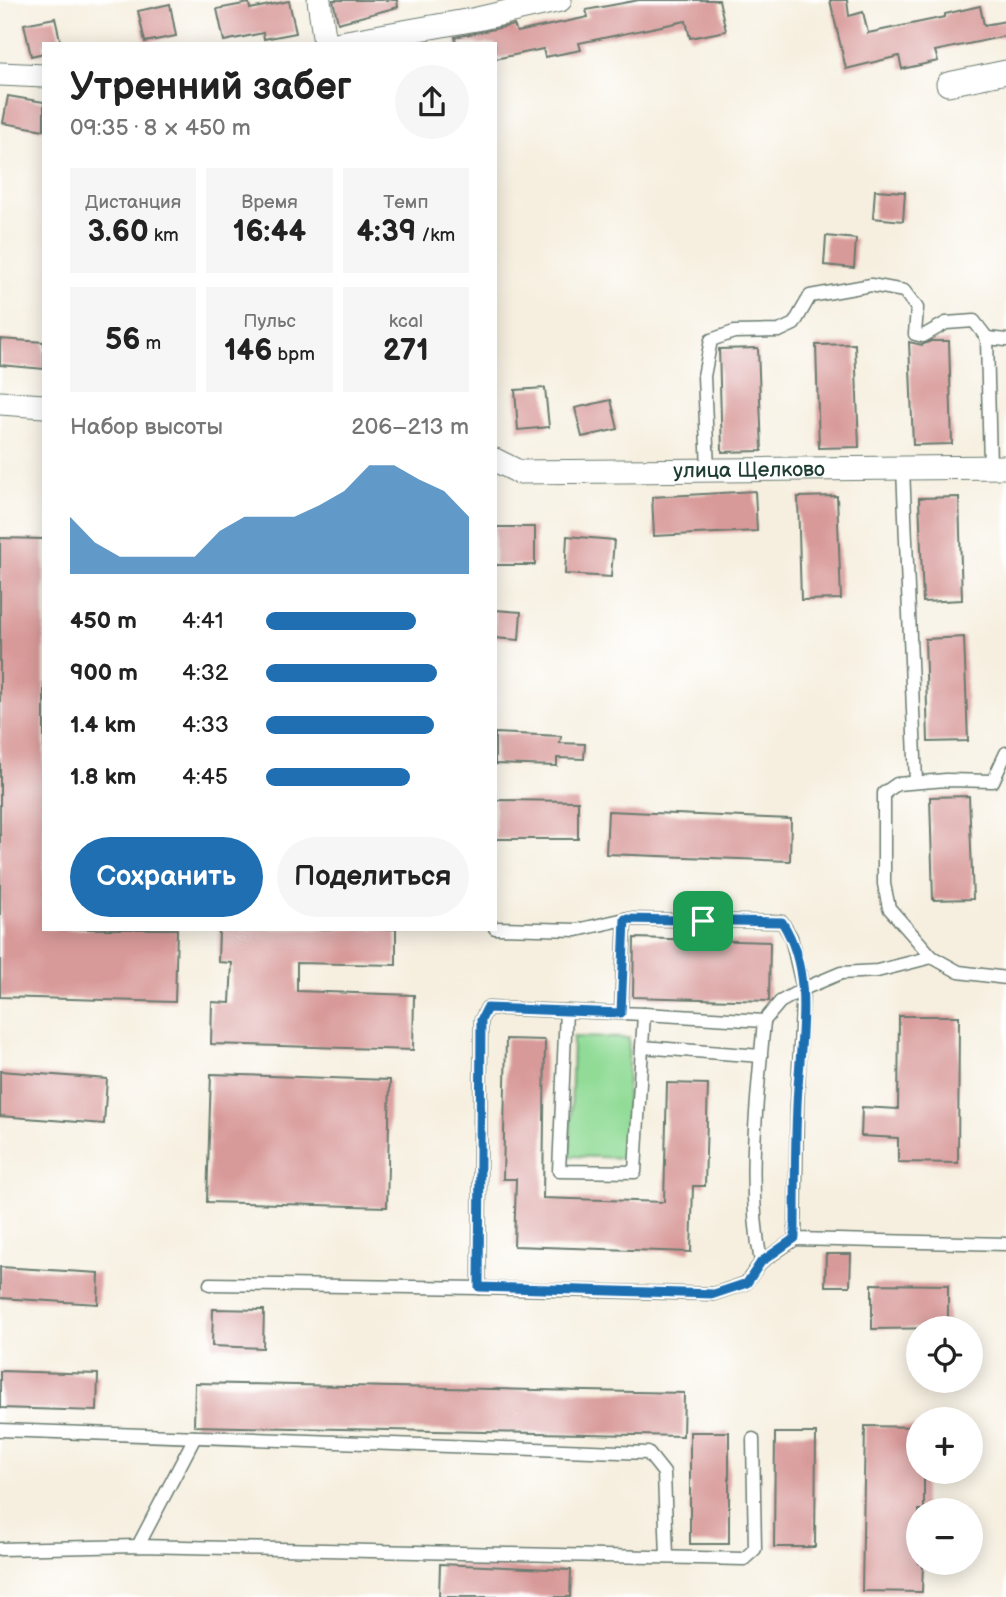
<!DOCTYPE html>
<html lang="ru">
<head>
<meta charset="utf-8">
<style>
  :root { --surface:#fff; --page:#f6f6f6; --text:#222; --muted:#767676; --accent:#1f6fb2 }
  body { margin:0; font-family:"Balsamiq Sans",sans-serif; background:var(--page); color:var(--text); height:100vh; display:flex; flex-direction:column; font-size:26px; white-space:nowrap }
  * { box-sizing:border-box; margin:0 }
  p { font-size:23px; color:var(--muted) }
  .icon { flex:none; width:38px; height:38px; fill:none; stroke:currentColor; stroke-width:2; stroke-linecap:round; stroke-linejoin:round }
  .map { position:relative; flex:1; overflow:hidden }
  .side { position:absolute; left:42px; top:42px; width:455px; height:889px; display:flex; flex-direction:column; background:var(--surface); border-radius:0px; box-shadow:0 4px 18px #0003 }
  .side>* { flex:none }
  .fabs { position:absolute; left:906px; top:1316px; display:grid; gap:14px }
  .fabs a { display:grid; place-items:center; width:77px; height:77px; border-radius:50%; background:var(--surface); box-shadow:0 4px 18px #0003; font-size:35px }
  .pin { position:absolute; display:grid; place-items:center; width:60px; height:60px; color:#fff; margin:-30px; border-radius:14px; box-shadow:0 4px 10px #0006 }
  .round { display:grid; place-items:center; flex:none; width:74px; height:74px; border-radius:37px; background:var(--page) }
  .head { display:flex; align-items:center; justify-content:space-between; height:119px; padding:0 28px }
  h1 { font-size:38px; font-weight:600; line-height:52px }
  .figures { display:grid; grid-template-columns:repeat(3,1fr); gap:10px; height:119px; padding:7px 28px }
  .figures div { display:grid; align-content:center; border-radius:0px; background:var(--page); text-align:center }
  .figures b { font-size:30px; font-weight:600 }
  .figures small { font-size:19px; font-weight:400 }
  .figures p { font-size:19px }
  .chart { height:196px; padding:14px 28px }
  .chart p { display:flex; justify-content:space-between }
  .chart svg { width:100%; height:126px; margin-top:7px; fill:var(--accent); opacity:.7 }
  .cta { display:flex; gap:14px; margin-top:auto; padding:14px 28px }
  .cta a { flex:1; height:80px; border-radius:42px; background:var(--accent); color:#fff; font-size:28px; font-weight:600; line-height:80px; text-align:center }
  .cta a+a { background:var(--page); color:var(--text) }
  ul { padding:0 28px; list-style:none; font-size:23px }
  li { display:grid; grid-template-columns:112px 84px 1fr; align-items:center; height:52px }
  li i { height:18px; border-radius:9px; background:var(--accent) }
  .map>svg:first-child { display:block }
  .green { fill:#91db96; stroke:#588c65; stroke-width:2 }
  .building { fill:#d89a99 }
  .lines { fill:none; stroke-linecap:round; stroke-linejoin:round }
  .lane-casing { stroke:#6a7b70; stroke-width:15 }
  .street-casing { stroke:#6a7b70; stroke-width:25 }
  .lane { stroke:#fff; stroke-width:12 }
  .street { stroke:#fff; stroke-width:23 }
  .route-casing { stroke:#fff; stroke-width:14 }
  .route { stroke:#1f6fb2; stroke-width:9 }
  .labels { text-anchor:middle; stroke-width:5; stroke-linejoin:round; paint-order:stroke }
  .street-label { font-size:21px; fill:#1f3d34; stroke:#fff }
</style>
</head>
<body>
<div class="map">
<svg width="1006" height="1597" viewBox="0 0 1006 1597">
  <rect width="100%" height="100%" fill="#fff"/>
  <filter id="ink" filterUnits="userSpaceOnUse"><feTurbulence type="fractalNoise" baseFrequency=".0143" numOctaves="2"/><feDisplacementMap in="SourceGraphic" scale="14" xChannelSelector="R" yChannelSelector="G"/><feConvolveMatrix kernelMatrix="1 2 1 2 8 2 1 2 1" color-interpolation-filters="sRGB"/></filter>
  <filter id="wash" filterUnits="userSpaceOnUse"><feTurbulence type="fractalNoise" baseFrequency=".00686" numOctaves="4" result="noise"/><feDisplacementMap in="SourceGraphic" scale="28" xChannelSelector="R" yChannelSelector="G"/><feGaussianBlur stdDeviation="1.57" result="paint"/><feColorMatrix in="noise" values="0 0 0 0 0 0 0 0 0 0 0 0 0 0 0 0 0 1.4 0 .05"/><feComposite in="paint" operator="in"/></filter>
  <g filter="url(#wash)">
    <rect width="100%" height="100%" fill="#f6efdf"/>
    <polygon class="green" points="573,1037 629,1038 625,1158 570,1156"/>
    <g id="blocks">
      <g class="building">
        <polygon points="333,0 397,0 398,7 338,23"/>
        <polygon points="639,0 719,0 726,31 690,38 686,21 579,43 581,50 545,57 543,49 495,59 495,44 456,44 455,37 514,25 517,32 588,17 586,10"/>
        <polygon points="830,0 847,0 849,16 863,12 868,33 945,17 945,14 980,6 984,25 1006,21 1006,36 935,51 938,61 902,69 899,56 846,69"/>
        <polygon points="289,1 296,33 264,39 263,33 224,41 217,9 249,3 250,9"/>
        <polygon points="170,4 176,36 145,42 138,11"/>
        <polygon points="55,18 61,44 44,44 44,53 31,56 24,24"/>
        <polygon points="8,96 44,102 44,130 3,123"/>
        <polygon points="875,190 905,192 903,221 873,218"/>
        <polygon points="826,236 856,239 854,268 824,265"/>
        <polygon points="0,339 44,342 44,369 0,365"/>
        <polygon points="931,341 949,341 952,444 913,445 909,342 922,345"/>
        <polygon points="855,344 859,447 819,448 816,345"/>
        <polygon points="758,348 762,451 722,452 719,349"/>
        <polygon points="545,388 549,427 518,430 515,390"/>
        <polygon points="611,400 618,429 582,437 575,408"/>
        <polygon points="755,491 757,531 654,536 652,497"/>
        <polygon points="837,496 841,599 801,600 798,497"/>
        <polygon points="959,497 962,600 923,602 919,498"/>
        <rect x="495" y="527" width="40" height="38"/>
        <polygon points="567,536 614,540 611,577 565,574"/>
        <polygon points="0,538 44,539 44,929 177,929 175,1002 0,997"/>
        <polygon points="495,610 521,612 519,640 495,638"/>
        <polygon points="964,637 968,741 928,742 925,639"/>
        <polygon points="495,733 561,736 560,743 585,744 584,759 557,758 557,766 495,764"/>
        <polygon points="969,796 973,899 933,900 930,797"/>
        <polygon points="495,800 578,801 578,839 495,839"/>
        <polygon points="608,811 791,819 790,861 606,854"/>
        <polygon points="219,929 396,929 396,965 297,963 297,991 414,995 413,1050 211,1044 212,1002 230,1003 232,963 218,962"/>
        <polygon points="634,938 770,942 769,1001 633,997"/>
        <polygon points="899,1016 959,1016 958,1163 898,1162 898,1138 861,1136 862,1107 898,1109"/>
        <polygon points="506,1039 545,1040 543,1198 664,1202 667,1083 708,1084 705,1186 693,1186 691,1252 514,1246 516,1179 503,1179"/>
        <polygon points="0,1071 107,1079 104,1124 0,1116"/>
        <polygon points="211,1074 390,1080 387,1207 207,1202"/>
        <polygon points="826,1254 851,1254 850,1286 825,1286"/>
        <polygon points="0,1267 99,1273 98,1304 0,1298"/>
        <polygon points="872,1284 948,1285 948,1328 872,1329"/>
        <polygon points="213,1309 264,1310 263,1348 212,1346"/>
        <polygon points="0,1371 98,1374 97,1411 0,1408"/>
        <polygon points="195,1383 684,1393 683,1436 194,1426"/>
        <polygon points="865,1426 919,1427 919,1472 924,1472 924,1510 919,1510 919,1563 923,1563 922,1592 862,1591"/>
        <rect x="690" y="1432" width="39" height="112"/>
        <polygon points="775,1433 816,1433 815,1547 774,1547"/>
        <polygon points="440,1564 571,1570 570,1597 439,1597"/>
      </g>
    </g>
  </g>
  <g filter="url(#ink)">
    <use href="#blocks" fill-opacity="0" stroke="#6a7b70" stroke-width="2"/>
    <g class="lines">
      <defs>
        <g id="lane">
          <polyline points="990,467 987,338 1006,340"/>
          <polyline points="903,468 916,782"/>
          <polyline points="708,470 704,376 711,340 734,332 779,331 794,324 810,296 871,285 904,291 917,308 915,334 923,336 946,323 974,321 987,338"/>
          <polyline points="1006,753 993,781 946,780 897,784 884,793 884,884 889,908 932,957 959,972 1006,978"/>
          <polyline points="625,919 621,1013 644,1014 642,1047"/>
          <polyline points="495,928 577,930 625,919 782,922 791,937 803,989 841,973 877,971 932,957"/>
          <polyline points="803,989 797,1106 795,1239 1006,1244"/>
          <polyline points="566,1011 559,1171 635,1172 642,1047 761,1056"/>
          <polyline points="764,1021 780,1002 803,989"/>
          <polyline points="761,1262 795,1239"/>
          <path d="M210 1284 479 1288 714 1294 746 1283 761 1262C746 1183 757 1100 764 1021L644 1014"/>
          <polyline points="479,1288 481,1020 487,1008 621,1013"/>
          <polyline points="0,1430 648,1453 664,1473 667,1557"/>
          <polyline points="138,1546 195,1437"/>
          <polyline points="0,1549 138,1546 744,1559 755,1549 753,1439"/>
        </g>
        <g id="street">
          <polyline points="319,0 325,44"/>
          <polyline points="335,44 477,19 560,0"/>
          <polyline points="0,74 44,76"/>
          <polyline points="948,84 1006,72"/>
          <polyline points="0,403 44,406"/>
          <path id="s1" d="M495 460 519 472 1006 467"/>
        </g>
      </defs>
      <use href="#lane" class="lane-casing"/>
      <use href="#street" class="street-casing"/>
      <use href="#lane" class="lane"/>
      <use href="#street" class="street"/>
    </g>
  </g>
  <g class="lines" filter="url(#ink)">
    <defs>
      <path id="route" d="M625 919 782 922C816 975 799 1045 797 1105 795 1149 795 1194 795 1238L761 1262 747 1283 714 1294 479 1287 481 1020 487 1008 621 1013Z"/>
    </defs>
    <use href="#route" class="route-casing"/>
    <use href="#route" class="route"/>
  </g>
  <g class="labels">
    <g class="street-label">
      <text dy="7" stroke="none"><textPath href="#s1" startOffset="257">улица Щелково</textPath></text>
    </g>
  </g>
</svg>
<div class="fabs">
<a><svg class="icon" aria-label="locate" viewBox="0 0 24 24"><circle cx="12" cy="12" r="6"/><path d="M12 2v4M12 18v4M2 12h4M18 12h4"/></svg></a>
<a>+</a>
<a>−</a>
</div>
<div class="pin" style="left:703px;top:921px;background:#1e9e55"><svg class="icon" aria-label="arrive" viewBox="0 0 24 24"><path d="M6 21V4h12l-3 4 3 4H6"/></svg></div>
<section class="side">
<div class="head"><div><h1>Утренний забег</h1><p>09:35 · 8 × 450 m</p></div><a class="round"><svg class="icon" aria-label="share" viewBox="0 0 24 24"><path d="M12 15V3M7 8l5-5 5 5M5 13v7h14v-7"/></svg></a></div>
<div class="figures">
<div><p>Дистанция</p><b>3.60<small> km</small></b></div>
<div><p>Время</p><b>16:44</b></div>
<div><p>Темп</p><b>4:39<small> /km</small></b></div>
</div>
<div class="figures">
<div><b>56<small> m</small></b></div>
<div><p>Пульс</p><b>146<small> bpm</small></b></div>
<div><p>kcal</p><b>271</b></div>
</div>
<div class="chart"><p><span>Набор высоты</span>206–213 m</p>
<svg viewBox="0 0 160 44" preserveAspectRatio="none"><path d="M0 44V24L10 33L20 38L30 38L40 38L50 38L60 29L70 24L80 24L90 24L100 20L110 15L120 6L130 6L140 11L150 15L160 24V44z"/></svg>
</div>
<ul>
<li><b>450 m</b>4:41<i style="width:74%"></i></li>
<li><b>900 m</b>4:32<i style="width:84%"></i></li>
<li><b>1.4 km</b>4:33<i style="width:83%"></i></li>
<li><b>1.8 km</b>4:45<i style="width:71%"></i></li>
</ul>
<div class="cta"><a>Сохранить</a><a>Поделиться</a></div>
</section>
</div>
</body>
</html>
